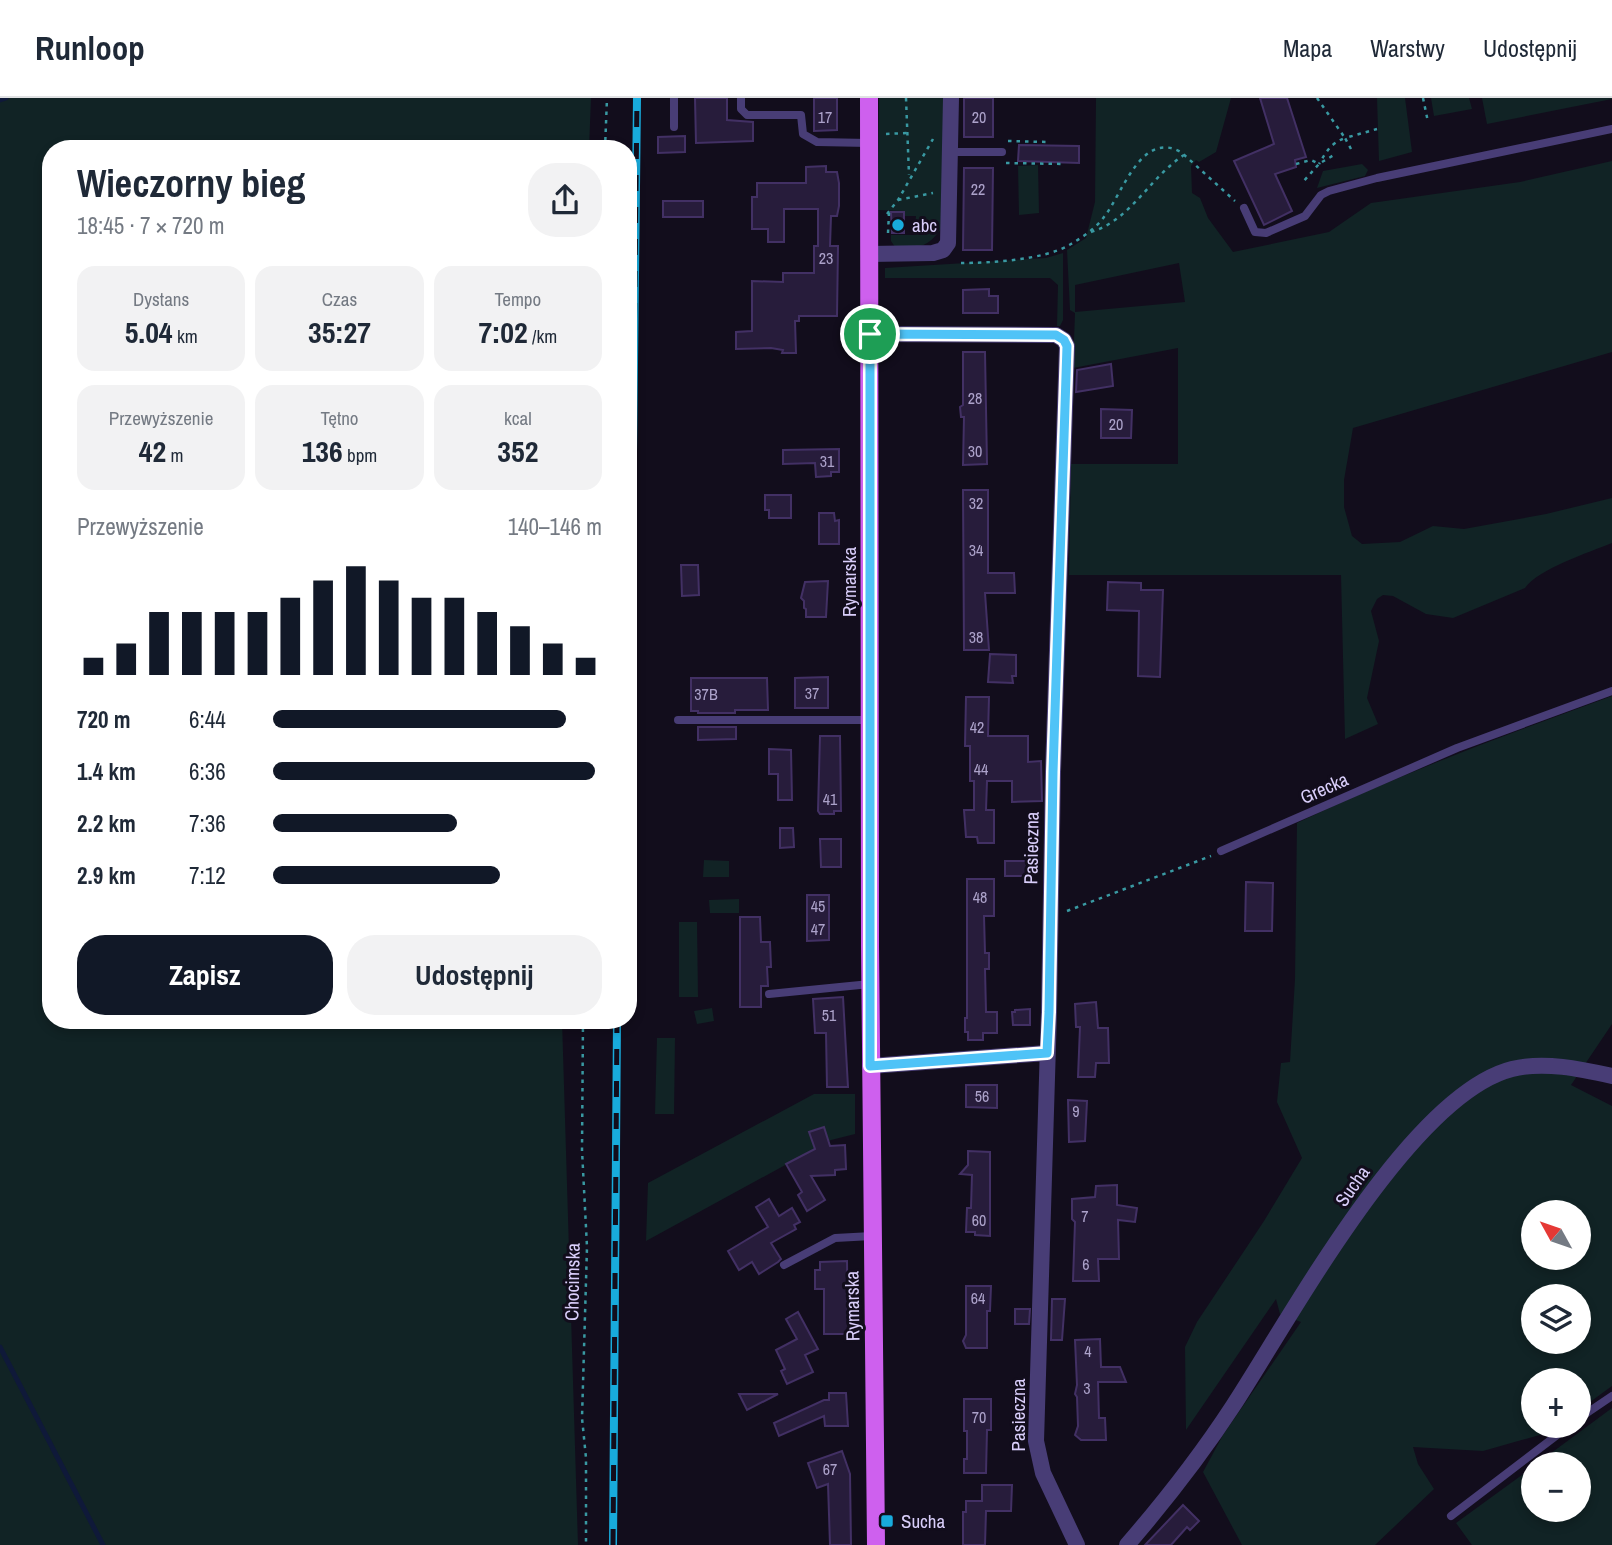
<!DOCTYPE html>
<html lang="pl">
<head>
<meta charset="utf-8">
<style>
  :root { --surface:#fff; --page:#f2f2f3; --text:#1f2937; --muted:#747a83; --line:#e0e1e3; --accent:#111827 }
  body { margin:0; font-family:"Archivo Narrow",sans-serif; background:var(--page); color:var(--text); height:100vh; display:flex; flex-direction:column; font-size:26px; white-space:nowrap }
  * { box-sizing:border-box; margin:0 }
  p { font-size:23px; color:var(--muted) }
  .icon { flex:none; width:38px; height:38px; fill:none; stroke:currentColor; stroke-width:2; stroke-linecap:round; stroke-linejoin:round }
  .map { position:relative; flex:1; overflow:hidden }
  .side { position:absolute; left:42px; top:42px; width:595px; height:889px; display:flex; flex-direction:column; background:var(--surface); border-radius:28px; box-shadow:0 4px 10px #0003 }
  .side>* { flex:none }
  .needle { width:46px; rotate:310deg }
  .tools { position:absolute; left:1521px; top:1102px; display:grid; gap:14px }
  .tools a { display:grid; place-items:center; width:70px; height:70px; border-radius:50%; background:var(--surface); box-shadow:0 4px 10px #0003; font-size:35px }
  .pin { position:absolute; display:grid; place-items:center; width:60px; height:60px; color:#fff; margin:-30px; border:4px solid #fff; border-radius:50%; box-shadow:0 2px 7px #0007 }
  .round { display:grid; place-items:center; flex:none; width:74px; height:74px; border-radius:28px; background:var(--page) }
  .overview { display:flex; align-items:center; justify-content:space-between; height:119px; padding:0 35px }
  h1 { font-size:38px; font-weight:800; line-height:52px }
  .figures { display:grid; grid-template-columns:repeat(3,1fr); gap:10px; height:119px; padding:7px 35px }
  .figures div { display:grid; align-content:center; border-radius:18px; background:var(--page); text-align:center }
  .figures b { font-size:30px; font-weight:800 }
  .figures small { font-size:19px; font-weight:400 }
  .figures p { font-size:19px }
  .chart { height:196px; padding:14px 35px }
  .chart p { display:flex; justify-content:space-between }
  .chart svg { width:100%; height:126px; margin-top:7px; stroke:var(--accent); stroke-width:6 }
  .primary-button { display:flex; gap:14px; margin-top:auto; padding:14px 35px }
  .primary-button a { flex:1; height:80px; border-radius:28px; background:var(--accent); color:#fff; font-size:28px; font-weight:800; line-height:80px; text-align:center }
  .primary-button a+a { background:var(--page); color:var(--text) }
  ul { padding:0 35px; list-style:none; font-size:23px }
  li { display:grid; grid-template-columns:112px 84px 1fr; align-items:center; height:52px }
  li i { height:18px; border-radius:9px; background:var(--accent) }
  header { display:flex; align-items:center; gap:42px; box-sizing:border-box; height:98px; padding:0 35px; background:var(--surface); border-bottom:2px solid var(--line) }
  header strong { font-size:33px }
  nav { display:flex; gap:38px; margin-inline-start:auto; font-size:24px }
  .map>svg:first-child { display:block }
  .green { fill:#112325; fill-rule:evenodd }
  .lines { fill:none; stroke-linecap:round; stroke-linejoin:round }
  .stream { stroke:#0f1939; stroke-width:5 }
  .building { fill:#271c3b; stroke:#423064; stroke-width:2 }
  .path { stroke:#3999a2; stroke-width:2.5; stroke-dasharray:3.5 5; stroke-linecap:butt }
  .service { stroke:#483d76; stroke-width:8 }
  .minor { stroke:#483d76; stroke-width:16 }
  .primary { stroke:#ce60ee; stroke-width:18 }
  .rail-casing { stroke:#18abdc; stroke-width:8 }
  .rail { stroke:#120d1c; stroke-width:5; stroke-dasharray:16; stroke-linecap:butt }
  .route-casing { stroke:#fff; stroke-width:14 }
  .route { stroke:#4fc3f7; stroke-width:9 }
  .poi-dot { fill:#18abdc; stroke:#120d1c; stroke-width:2.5 }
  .labels { text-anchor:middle; stroke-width:6; stroke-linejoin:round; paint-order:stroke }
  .number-label { font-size:16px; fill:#aca2ca }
  .poi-label { font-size:19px; fill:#d9cefa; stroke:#120d1c; text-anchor:start }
  .street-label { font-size:19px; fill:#d9cefa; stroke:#120d1c }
</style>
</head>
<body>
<header>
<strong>Runloop</strong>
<nav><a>Mapa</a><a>Warstwy</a><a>Udostępnij</a></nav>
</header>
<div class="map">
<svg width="1612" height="1447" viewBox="0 0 1612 1447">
  <rect width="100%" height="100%" fill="#120d1c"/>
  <g class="green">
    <polygon points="0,0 591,0 589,51 51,51 51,922 562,922 578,1447 0,1447"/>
    <path d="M879 0H944L941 131C926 151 918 150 895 149L891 143V137H914L916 118H905L904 113 878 112Z"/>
    <path d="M1096 0H1231L1216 54 1199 64 1196 62 1191 68 1192 95 1200 100 1208 120 1233 154 1329 134 1371 105 1520 84 1612 63V254L1353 330 1344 382V409L1352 438 1362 446 1400 444 1433 428 1464 431 1546 416 1612 400V445C1590 454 1538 471 1525 490L1453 520 1426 516 1393 498 1383 497 1377 501 1371 513 1379 543 1367 600 1378 626 1345 641 1341 477H1069L1071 366H1178V250L1073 270 1075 215 1070 212 1067 152 1086 140 1095 104ZM1179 165 1185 204 1075 214V187Z"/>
    <polygon points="1377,0 1405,0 1412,54 1379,63"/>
    <polygon points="1431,0 1469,0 1472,11 1434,18"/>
    <polygon points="1482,0 1612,0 1612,1 1487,26"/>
    <polygon points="1362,66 1368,72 1365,78 1317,90 1323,73"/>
    <polygon points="1038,67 1039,115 1019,117 1018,68"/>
    <polygon points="1063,155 1063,222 1060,228 1057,228 1058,187 1050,180 885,180 885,170 1046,160"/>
    <path d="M1612 598V926L1571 987 1612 1008V1288L1579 1312 1578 1283H1533V1328H1554L1543 1336 1483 1353 1413 1349 1418 1366 1434 1391 1375 1447H1242L1203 1374 1223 1337 1301 1224 1280 1216 1276 1201 1186 1332 1185 1249 1197 1224 1264 1123 1302 1060 1277 1004 1281 965 1290 964 1295 881 1297 725C1400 676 1505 637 1612 598ZM1533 1115H1578V1160H1533ZM1533 1199H1578V1244H1533Z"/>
    <polygon points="704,762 729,763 729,779 703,779"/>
    <polygon points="739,801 739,815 710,815 709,802"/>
    <polygon points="679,824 697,824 698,899 679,899"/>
    <polygon points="712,910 714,923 697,926 694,913"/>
    <polygon points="657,940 675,940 674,1016 655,1016"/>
    <polygon points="814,996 855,996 855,1036 831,1042 646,1143 648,1085"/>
    <polygon points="1612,1310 1612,1447 1472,1447 1456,1425 1533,1369 1533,1412 1578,1412 1578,1367 1535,1367"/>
  </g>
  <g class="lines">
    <g class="stream">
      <polyline points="0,2 6,0"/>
      <polyline points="0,1249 103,1447"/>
    </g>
  </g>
  <g class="building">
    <polygon points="695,0 727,0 727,22 753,24 753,43 696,45"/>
    <polygon points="814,0 837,0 837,32 814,33"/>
    <rect x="964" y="0" width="29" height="39"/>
    <polygon points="1260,0 1287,0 1306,59 1295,62 1296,69 1275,76 1292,113 1264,127 1234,63 1274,46"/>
    <polygon points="685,38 685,54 658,55 658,39"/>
    <polygon points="1019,47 1079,48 1079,65 1018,63"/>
    <polygon points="826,68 826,74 837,74 839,85 839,108 837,118 831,118 830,148 838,148 837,218 799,218 799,223 795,223 796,255 782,255 783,252 771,250 736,251 736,234 752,233 752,183 783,184 783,175 814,175 814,148 818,148 818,111 784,111 784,144 768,144 768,131 752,131 752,99 757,99 757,85 806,85 806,69"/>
    <polygon points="964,70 993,70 992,152 963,152"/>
    <rect x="663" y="103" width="40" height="16"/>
    <polygon points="891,114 904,114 904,135 892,135"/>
    <polygon points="989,191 989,198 998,198 998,215 963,215 963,192"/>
    <polygon points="963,254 985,254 987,366 963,367 964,319 961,319 960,309 963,307"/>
    <polygon points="1111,266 1113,288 1076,294 1077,272"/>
    <polygon points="1101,311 1132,312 1131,340 1101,340"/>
    <polygon points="839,351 839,374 831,374 831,378 816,379 815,365 783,366 783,352"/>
    <polygon points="963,392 988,392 988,475 1014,475 1015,495 985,495 989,552 964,552"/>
    <polygon points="765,397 791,397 791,420 769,420 769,412 765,412"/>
    <polygon points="819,415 834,415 835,423 839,422 839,446 819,446"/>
    <polygon points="681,467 698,467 699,497 682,498"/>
    <polygon points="828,483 826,519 806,519 806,511 804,510 804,503 801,500 805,484"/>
    <polygon points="1108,484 1141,485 1141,492 1163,492 1160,579 1138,578 1139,513 1107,512"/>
    <polygon points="990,556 1016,557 1016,578 1012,578 1013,585 988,584"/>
    <polygon points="828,579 828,610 795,610 795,580"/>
    <polygon points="691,580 767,580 768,612 735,612 735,615 698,615 698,613 691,613"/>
    <polygon points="966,599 989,599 988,638 1028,638 1028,664 1041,663 1042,703 1012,704 1012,683 987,683 986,712 994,712 994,745 978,745 977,739 966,739 964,712 974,712 974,683 970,683 970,648 965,648"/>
    <polygon points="698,629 736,629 736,641 698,642"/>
    <polygon points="820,638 840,638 841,713 834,713 834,716 820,716 818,713"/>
    <polygon points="769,651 791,652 792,702 778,702 778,676 769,676"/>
    <polygon points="780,730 793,730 794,749 780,750"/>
    <polygon points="820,741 841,741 841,769 821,769"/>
    <rect x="1005" y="763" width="23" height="15"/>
    <polygon points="967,781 994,781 994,818 984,818 985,855 989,855 989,871 985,871 986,914 997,914 997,935 983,935 983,942 968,942 968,934 965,934 965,920 967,920"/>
    <polygon points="1246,784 1273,785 1272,833 1245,833"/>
    <polygon points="807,797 829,797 829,842 807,843"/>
    <polygon points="740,819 760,819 761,844 770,844 771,869 767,869 768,888 761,888 761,909 740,909"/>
    <polygon points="843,899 848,989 827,989 826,935 815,935 813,901"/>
    <polygon points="1096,904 1098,930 1108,930 1109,965 1096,965 1095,979 1078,979 1080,929 1076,929 1075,906"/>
    <polygon points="1030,911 1030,927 1013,927 1012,914 1015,914 1015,912"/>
    <polygon points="966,987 997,987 997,1010 966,1009"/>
    <polygon points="1068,1002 1087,1003 1085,1043 1069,1044"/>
    <polygon points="824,1029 830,1048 845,1047 846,1071 835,1072 835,1077 811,1078 825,1102 807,1113 798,1097 802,1094 786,1066 815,1051 809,1034"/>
    <polygon points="968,1053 990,1054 990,1138 975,1137 975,1134 966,1134 967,1110 971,1110 972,1077 960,1076 968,1067"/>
    <polygon points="1117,1087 1117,1107 1137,1110 1135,1124 1118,1122 1119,1161 1098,1161 1099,1183 1073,1183 1075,1124 1072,1121 1072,1101 1095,1099 1096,1088"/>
    <polygon points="769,1101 779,1118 792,1110 800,1124 794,1127 796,1131 771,1145 781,1161 778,1164 759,1176 752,1164 739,1172 728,1153 768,1129 756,1109"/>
    <polygon points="847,1163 848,1236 824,1236 824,1191 815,1191 815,1172 820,1172 820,1164"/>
    <polygon points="966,1188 991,1188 990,1213 987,1213 987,1250 966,1250 963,1243 966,1237"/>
    <polygon points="1052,1201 1065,1201 1062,1242 1051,1242"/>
    <polygon points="1015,1211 1030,1211 1029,1226 1015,1226"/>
    <polygon points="798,1214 818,1251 805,1257 813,1274 787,1286 781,1273 785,1271 776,1252 797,1241 786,1221"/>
    <polygon points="1100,1241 1101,1269 1120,1269 1126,1284 1098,1284 1099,1320 1105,1320 1106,1342 1081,1342 1075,1337 1078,1328 1077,1299 1075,1296 1077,1287 1075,1242"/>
    <polygon points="829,1295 846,1295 848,1328 825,1328 824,1318 779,1338 774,1325 824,1302 829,1302"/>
    <polygon points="739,1296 778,1296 747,1312"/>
    <polygon points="964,1301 991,1301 991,1332 987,1332 986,1375 964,1375 964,1361 967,1361 967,1333 964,1333"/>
    <polygon points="842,1353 850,1376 851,1447 830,1447 828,1386 817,1390 808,1365"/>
    <polygon points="982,1387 1012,1387 1011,1413 986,1413 985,1447 963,1447 963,1414 966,1414 966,1403 982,1403"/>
    <polygon points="1183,1407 1199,1423 1190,1432 1187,1429 1171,1447 1145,1447"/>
  </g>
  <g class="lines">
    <g class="path">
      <polyline points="906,0 909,77"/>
      <path d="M1317 0 1345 40C1331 45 1326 54 1319 66"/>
      <polyline points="1423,0 1428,24"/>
      <polyline points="886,36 907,35"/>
      <polyline points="1008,43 1048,44"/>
      <polyline points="605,51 607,0"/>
      <polyline points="1351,51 1345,40 1377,31"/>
      <polyline points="1322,64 1334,57"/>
      <polyline points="1006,65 1065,66"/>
      <polyline points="1296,66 1311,62 1319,66 1302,85"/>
      <polyline points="898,102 933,95"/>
      <polyline points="887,116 898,102 933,41"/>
      <path d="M1091 134C1131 122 1150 79 1184 57"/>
      <polyline points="888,135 889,115"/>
      <path d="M961 165C991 165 1045 162 1071 146 1083 139 1096 130 1104 119 1123 95 1141 32 1181 54L1235 103"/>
      <polyline points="1067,813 1211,758"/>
      <polyline points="583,922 582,1052 587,1149 582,1320 586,1360 586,1447"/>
    </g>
    <g class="service">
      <polyline points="674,0 674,29"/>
      <polyline points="741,0 741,11 747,17 801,17 803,36 817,44 869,45"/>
      <polyline points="951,54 1002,54"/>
      <polyline points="1244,110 1255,134 1266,135 1305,118 1321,97 1329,93 1377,80 1612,31"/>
      <polyline points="678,622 869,622"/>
      <polyline points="1221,753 1457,650 1612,593"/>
      <polyline points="769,896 870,886"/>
      <polyline points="784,1167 835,1140 872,1138"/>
      <polyline points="1578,1321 1612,1298"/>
      <polyline points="1451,1418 1569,1328"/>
    </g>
    <g class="minor">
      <polyline points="869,156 933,155 943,152 948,145 951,0"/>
      <polyline points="870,236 1056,237 1064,242 1067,248 1053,674 1049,914 1036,1343 1043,1375 1077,1447"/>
      <polyline points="870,968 1047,955"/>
      <path d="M1127 1447C1165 1403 1201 1357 1233 1308 1290 1221 1410 997 1512 971 1544 963 1581 971 1612 978"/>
    </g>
    <polyline class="primary" points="869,0 870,848 876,1447"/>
    <defs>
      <g id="rail">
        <polyline points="628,797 637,0"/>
        <polyline points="613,1447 617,922"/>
      </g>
    </defs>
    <use href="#rail" class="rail-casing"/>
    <use href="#rail" class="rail"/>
  </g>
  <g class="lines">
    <defs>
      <polygon id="route" points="870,236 1056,237 1064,242 1067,248 1053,674 1049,914 1047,955 870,968"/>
    </defs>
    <use href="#route" class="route-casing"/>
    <use href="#route" class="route"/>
  </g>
  <g class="poi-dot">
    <circle cx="898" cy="127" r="7"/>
    <rect x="880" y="1416" width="14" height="14" rx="3.5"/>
  </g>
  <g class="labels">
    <g class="number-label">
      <text x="825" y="25">17</text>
      <text x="979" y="25">20</text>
      <text x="978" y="97">22</text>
      <text x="826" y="166">23</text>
      <text x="975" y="306">28</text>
      <text x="1116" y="332">20</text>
      <text x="975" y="359">30</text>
      <text x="827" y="369">31</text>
      <text x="976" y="411">32</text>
      <text x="976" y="458">34</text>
      <text x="976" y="545">38</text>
      <text x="812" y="601">37</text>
      <text x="706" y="602">37B</text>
      <text x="977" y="635">42</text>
      <text x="981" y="677">44</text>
      <text x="830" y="707">41</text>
      <text x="980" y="805">48</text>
      <text x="818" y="814">45</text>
      <text x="818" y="837">47</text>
      <text x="829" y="923">51</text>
      <text x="982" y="1004">56</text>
      <text x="1076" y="1019">9</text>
      <text x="1085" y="1124">7</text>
      <text x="979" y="1128">60</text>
      <text x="1086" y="1172">6</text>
      <text x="978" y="1206">64</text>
      <text x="1088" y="1259">4</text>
      <text x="1087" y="1296">3</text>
      <text x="979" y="1325">70</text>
      <text x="830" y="1377">67</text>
    </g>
    <g class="poi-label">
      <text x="912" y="134">abc</text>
      <text x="901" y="1430">Sucha</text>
    </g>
    <g class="street-label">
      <text transform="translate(849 484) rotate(-90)" y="7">Rymarska</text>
      <text transform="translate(1324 690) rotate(-24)" y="7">Grecka</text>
      <text transform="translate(1031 750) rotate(-89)" y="7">Pasieczna</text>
      <text transform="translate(1352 1088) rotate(-55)" y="7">Sucha</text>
      <text transform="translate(572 1184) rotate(-89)" y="7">Chocimska</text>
      <text transform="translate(852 1208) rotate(-91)" y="7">Rymarska</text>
      <text transform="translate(1018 1317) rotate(-90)" y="7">Pasieczna</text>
    </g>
  </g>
</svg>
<div class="tools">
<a><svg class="needle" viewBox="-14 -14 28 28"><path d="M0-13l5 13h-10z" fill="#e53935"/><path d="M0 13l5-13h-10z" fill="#747a83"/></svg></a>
<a><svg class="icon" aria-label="layers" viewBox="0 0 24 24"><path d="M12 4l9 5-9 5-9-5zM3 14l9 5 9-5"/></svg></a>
<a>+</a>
<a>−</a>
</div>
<div class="pin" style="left:870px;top:236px;background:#1e9e55"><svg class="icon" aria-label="arrive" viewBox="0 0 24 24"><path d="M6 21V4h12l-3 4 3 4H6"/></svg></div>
<section class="side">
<div class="overview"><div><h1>Wieczorny bieg</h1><p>18:45 · 7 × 720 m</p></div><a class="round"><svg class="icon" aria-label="share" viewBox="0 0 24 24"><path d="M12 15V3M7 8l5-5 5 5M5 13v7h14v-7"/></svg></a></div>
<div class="figures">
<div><p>Dystans</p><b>5.04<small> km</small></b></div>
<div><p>Czas</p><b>35:27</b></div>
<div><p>Tempo</p><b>7:02<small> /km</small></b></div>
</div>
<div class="figures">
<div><p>Przewyższenie</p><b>42<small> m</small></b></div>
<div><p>Tętno</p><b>136<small> bpm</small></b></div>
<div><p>kcal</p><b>352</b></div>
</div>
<div class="chart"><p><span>Przewyższenie</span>140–146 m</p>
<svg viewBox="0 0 160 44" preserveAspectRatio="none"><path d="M5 44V38M15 44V33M25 44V22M35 44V22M45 44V22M55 44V22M65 44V17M75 44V11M85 44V6M95 44V11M105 44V17M115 44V17M125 44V22M135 44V27M145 44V33M155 44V38"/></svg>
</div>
<ul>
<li><b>720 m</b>6:44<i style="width:89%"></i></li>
<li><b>1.4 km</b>6:36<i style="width:98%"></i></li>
<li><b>2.2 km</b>7:36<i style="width:56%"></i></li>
<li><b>2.9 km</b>7:12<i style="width:69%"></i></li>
</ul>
<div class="primary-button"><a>Zapisz</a><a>Udostępnij</a></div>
</section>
</div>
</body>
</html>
